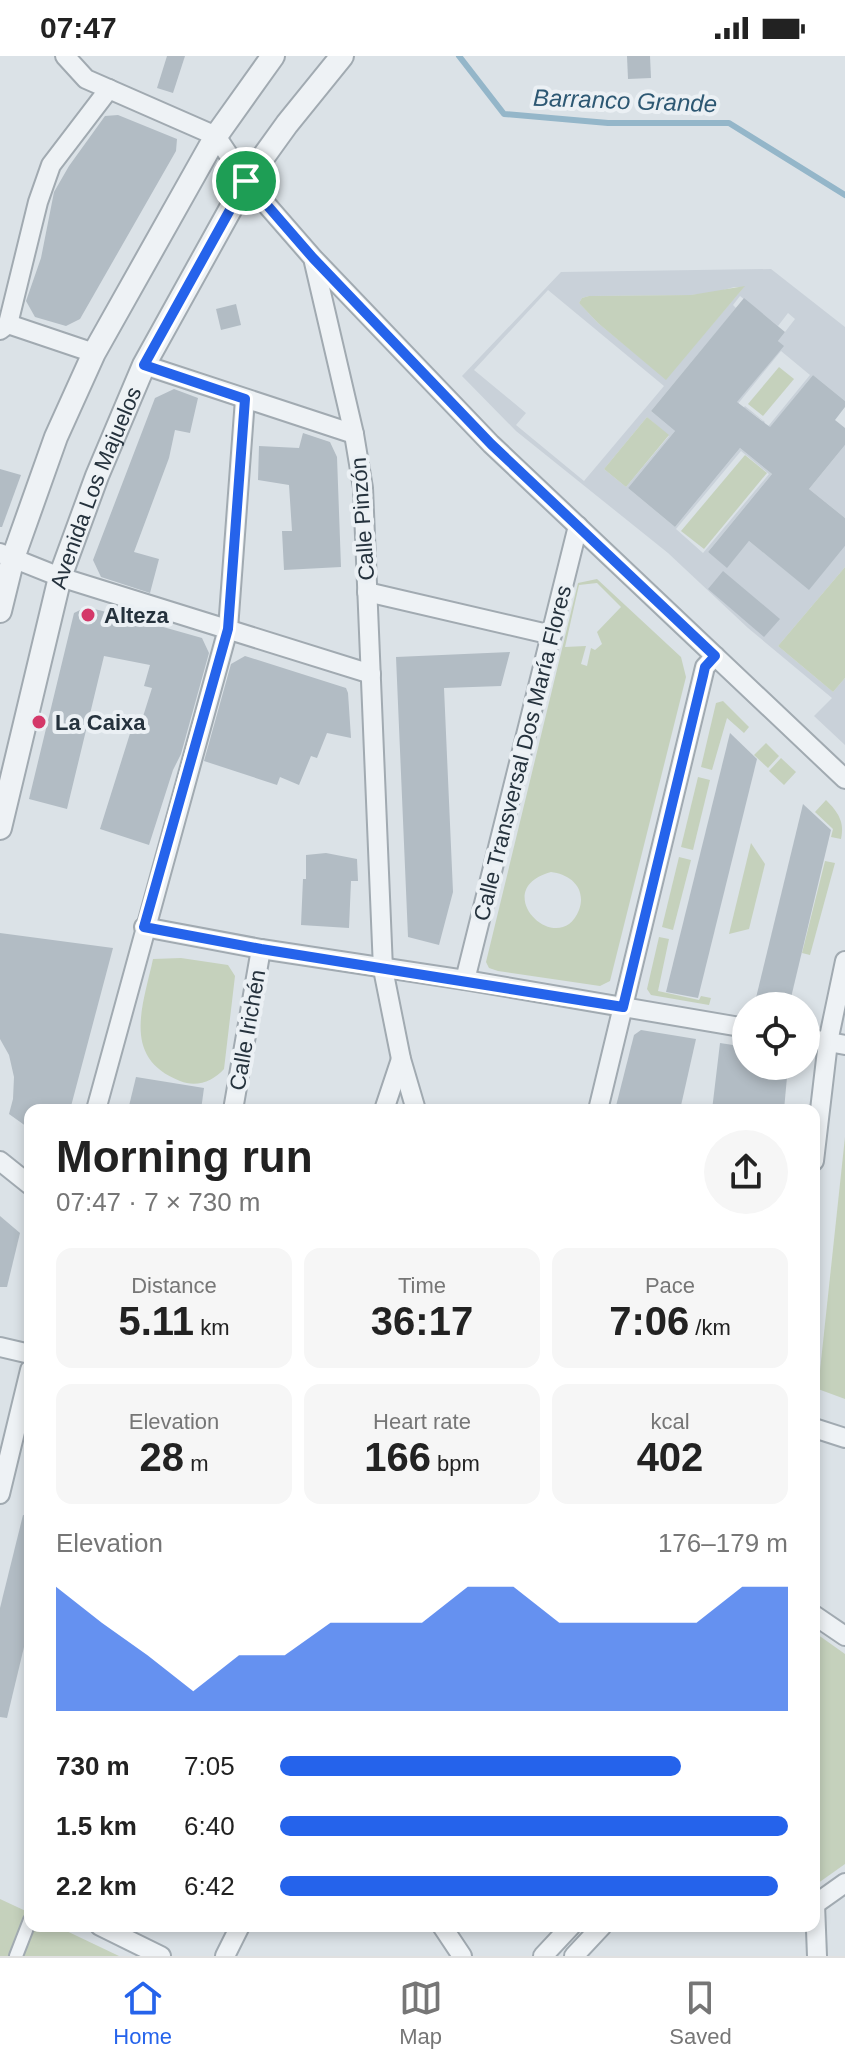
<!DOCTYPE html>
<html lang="en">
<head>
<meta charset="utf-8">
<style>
  :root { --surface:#fff; --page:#f6f6f6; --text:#222; --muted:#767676; --line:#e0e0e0; --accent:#2563eb }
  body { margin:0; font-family:Helvetica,sans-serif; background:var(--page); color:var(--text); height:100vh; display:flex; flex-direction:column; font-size:30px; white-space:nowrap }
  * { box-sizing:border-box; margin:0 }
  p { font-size:26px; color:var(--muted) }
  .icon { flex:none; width:44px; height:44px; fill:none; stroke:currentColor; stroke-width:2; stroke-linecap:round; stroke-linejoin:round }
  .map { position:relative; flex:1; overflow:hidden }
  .details { position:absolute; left:24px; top:1048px; width:796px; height:828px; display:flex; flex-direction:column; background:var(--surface); border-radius:16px; box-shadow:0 4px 12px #0003 }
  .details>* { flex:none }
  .tools { position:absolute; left:732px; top:936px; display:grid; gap:16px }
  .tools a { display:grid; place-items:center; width:88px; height:88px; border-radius:50%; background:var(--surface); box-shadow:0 4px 12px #0003; font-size:40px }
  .pin { position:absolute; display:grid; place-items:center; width:68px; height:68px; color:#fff; margin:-34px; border:4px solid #fff; border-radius:50%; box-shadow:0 2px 8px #0007 }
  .round { display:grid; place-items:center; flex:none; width:84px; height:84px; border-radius:42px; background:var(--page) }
  .summary { display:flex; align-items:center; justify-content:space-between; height:136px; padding:0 32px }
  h1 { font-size:44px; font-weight:800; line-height:60px }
  .stats { display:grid; grid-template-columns:repeat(3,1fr); gap:12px; height:136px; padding:8px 32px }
  .stats div { display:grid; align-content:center; border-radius:16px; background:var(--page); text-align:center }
  .stats b { font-size:40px; font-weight:800 }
  .stats small { font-size:22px; font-weight:400 }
  .stats p { font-size:22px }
  .chart { height:224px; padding:16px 32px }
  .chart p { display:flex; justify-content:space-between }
  .chart svg { width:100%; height:144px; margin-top:8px; fill:var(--accent); opacity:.7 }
  ul { padding:0 32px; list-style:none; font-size:26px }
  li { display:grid; grid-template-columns:128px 96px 1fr; align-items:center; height:60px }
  li i { height:20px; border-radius:10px; background:var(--accent) }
  .status { display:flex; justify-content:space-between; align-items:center; height:56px; padding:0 40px; background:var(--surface); direction:ltr }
  .status svg { height:22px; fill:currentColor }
  .dock { display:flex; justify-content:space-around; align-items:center; height:112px; border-top:2px solid var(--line); background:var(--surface); font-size:22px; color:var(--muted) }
  .dock a { display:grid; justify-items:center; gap:4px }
  .dock .on { color:var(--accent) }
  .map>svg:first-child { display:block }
  .built { fill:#c9d1d9; fill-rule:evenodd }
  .green { fill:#c5d1bc; fill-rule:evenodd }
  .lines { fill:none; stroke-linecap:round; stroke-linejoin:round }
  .stream { stroke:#94b6c9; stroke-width:6 }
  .building { fill:#b2bcc4 }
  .pedestrian-casing { stroke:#a1aab1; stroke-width:16 }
  .minor-casing { stroke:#a1aab1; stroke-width:22 }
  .tertiary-casing { stroke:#a1aab1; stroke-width:26 }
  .pedestrian { stroke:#eef2f5; stroke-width:12 }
  .minor { stroke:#eef2f5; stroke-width:18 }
  .tertiary { stroke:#eef2f5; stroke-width:22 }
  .route-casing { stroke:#fff; stroke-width:16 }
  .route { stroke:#2563eb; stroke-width:10 }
  .poi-dot { fill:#d43869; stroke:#ebf0f4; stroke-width:3 }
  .labels { text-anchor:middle; stroke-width:8; stroke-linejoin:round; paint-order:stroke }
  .street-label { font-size:22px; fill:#25323d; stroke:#ebf0f4 }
  .poi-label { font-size:22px; font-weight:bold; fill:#25323d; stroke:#ebf0f4; text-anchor:start }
  .water-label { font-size:24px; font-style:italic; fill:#2d5873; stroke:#ebf0f4 }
</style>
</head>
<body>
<div class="status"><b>07:47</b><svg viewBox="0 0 49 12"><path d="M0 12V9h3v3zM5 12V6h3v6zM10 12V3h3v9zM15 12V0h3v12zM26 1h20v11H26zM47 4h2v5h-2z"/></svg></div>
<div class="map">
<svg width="845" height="1900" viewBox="0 0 845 1900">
  <rect width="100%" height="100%" fill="#dbe2e7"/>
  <g class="built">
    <path d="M771 213 845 271V345L813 319 757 387 750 382 763 365 746 353 734 367 725 360 783 290 778 285 795 263 788 257 778 270 740 240 733 249 736 252 651 355 675 375 628 432 675 471 740 392 772 418 708 496 727 511 749 485 809 533 845 490V511L778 590 833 636 845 622V689L814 660 832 642 748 572 668 497 516 375 462 320 561 216ZM734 231H744L666 323 598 267 579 247 582 242 589 240 691 239 713 237ZM548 234 664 330 584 425 516 369 526 357 474 314ZM781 295 810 319 756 385 752 381 765 366 745 350 734 364 728 360ZM647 361 669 380 626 431 604 413ZM741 395 769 418 703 497 676 473Z"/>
    <polygon points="845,389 845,462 809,433"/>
  </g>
  <g class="green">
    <polygon points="745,230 666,324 598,267 579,247 582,242 589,240 691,239"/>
    <polygon points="779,311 794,323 763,360 748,348"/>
    <polygon points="647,361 669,379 626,431 604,413"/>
    <polygon points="745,399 767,417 704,493 681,475"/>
    <polygon points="845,511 845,622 833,636 778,590"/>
    <path d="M597 523 681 601 686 621 610 925 600 930 498 915 489 912 486 906 578 527ZM597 527 621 551 597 576 602 588 595 594 591 592 587 610 581 608 586 590 565 591 579 529ZM551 816C570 818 587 832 579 854 559 905 486 834 551 816Z"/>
    <polygon points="723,645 749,671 744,677 727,662 712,714 701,711 716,647"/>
    <polygon points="766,687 779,700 768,712 754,699"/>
    <polygon points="781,702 796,716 784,729 769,715"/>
    <polygon points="698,721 710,724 693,794 681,791"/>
    <path d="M826 744C838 756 845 766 841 783L831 781 833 773 815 756Z"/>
    <polygon points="751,787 765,808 749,873 729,878"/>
    <polygon points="679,801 691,804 673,874 662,871"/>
    <polygon points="825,805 835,807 810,899 802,897"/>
    <polygon points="659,881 669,883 658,935 699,944 701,940 711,942 709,949 651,939 647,933"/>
    <path d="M181 902 228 909 235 920 224 1013C213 1025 197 1032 180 1025 121 1002 143 950 153 903Z"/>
    <polygon points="845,1081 845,1343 818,1333"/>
    <polygon points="814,1576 845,1598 845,1808 814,1830"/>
    <polygon points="0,1843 30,1857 30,1870 56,1870 119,1900 0,1900"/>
  </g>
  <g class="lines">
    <polyline class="stream" points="459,0 504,58 608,67 729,67 845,139"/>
  </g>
  <g class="building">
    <polygon points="167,0 185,0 173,37 157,32"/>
    <polygon points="627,0 650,0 651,22 628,23"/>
    <polygon points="118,59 177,83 176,95 80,263 66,270 35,261 26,245 41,202 54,136 69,110 105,60"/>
    <polygon points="744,242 785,276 778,285 784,290 737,346 770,371 813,319 845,345 845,351 835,364 845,372 845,389 809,433 845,462 845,490 809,534 749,485 727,512 708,496 772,418 740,392 675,471 628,432 675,375 651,355"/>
    <polygon points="236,248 241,269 221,274 216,253"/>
    <polygon points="174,333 198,342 190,377 175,374 169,402 134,496 159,503 150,537 101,521 93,504 155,342"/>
    <polygon points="303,377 330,386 337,401 341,511 284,514 282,475 292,475 289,429 258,424 259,390 299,392"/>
    <polygon points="0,413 21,419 2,471 0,471"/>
    <polygon points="723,515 780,563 764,581 708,533"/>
    <polygon points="86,551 119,559 115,551 144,560 142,565 202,582 209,597 181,698 173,714 149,789 100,773 133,668 140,670 152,632 144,630 150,609 104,600 67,753 29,743 74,557"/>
    <polygon points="510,596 501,630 444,632 453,836 439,889 408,881 396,601"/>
    <polygon points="245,600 346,632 348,637 351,682 327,677 317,702 311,700 299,729 280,721 277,729 204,705 231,608"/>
    <polygon points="730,677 757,703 698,942 666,936"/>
    <polygon points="803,748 831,774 789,950 754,950"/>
    <polygon points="326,797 357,803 358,825 351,825 349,872 301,869 303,823 306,823 306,799"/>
    <polygon points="0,877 113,892 70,1054 30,1054 30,1073 9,1058 13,1043 14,1021 9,999 0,983"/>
    <polygon points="641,974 696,983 680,1054 615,1054 634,979"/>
    <polygon points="720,987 746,991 746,1010 788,1010 784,1054 712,1054"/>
    <polygon points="136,1021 204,1032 201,1054 128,1054"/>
    <polygon points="0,1160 20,1177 7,1231 0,1231"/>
    <polygon points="23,1459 30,1460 30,1566 7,1662 0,1661 0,1552"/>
  </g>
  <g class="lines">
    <defs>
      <polyline id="pedestrian" points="16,1900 30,1864"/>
      <g id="minor">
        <polyline points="65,0 86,23 216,80 246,125 313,202 354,378 363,432 383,913 401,1003 416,1054"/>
        <polyline points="315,204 491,388 845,723"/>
        <polyline points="8,268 94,297"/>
        <polyline points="0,274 8,268 38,146 51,109 109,33"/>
        <polyline points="144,309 354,378"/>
        <polyline points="0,497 60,521 371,618"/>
        <polyline points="367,536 552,579"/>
        <polyline points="144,871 261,893 465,924 746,972"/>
        <polyline points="465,924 578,470"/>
        <polyline points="806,982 845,989"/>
        <polyline points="96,1054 228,573 245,343"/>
        <polyline points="233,1054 261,893"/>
        <polyline points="384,1054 401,1003"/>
        <polyline points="598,1054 705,611 715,600"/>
        <polyline points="0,1105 30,1129"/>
        <polyline points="814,1105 828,986 845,905"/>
        <polyline points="0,1291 30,1298"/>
        <polyline points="814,1372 845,1382"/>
        <polyline points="0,1438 30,1314"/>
        <polyline points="814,1559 845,1580"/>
        <polyline points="815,1848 817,1900"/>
        <polyline points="814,1849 845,1827"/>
        <polyline points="100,1870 161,1900"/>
        <polyline points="442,1870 462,1900"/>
        <polyline points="225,1900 240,1870"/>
        <polyline points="543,1900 571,1870"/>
        <polyline points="574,1900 602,1870"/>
      </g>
      <g id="tertiary">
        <polyline points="0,555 13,502 56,381 94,297 216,80 273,0"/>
        <path id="s1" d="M0 772 60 521 97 420 144 309 246 125 287 68 342 0"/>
      </g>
    </defs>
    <use href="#pedestrian" class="pedestrian-casing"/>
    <use href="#minor" class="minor-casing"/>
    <use href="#tertiary" class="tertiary-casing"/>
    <use href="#pedestrian" class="pedestrian"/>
    <use href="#minor" class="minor"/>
    <use href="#tertiary" class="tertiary"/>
  </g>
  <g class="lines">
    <defs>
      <polygon id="route" points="246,125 313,202 491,388 715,600 705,611 703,620 623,951 261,893 144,871 228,573 245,343 144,309"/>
    </defs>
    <use href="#route" class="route-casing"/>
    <use href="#route" class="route"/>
  </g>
  <g class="poi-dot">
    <circle cx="88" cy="559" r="8"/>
    <circle cx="39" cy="666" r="8"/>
  </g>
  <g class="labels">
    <g class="street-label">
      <text dy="8" stroke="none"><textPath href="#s1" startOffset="354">Avenida Los Majuelos</textPath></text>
      <text transform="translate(362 463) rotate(-94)" y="8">Calle Pinzón</text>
      <text transform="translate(522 697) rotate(-76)" y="8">Calle Transversal Dos María Flores</text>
      <text transform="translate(247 974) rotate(-80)" y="8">Calle Irichén</text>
    </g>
    <g class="poi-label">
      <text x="104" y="567">Alteza</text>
      <text x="55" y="674">La Caixa</text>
    </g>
    <g class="water-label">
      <text transform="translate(625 45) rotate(2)" y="8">Barranco Grande</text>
    </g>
  </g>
</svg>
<div class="tools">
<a><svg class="icon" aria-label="locate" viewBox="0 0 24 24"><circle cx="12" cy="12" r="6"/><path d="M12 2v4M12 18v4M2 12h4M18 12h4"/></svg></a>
</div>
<div class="pin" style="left:246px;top:125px;background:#1e9e55"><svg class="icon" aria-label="arrive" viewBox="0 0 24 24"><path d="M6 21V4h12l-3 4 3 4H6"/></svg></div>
<section class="details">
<div class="summary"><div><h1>Morning run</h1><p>07:47 · 7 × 730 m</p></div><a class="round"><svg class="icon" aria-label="share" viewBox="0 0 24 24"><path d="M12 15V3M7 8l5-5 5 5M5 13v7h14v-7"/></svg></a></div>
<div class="stats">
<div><p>Distance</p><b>5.11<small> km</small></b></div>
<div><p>Time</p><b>36:17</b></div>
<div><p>Pace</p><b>7:06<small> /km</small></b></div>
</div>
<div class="stats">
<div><p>Elevation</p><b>28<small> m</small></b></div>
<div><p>Heart rate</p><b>166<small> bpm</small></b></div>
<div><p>kcal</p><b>402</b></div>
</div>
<div class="chart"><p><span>Elevation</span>176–179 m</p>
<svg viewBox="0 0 160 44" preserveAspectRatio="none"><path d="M0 44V6L10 17L20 27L30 38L40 27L50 27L60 17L70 17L80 17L90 6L100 6L110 17L120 17L130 17L140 17L150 6L160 6V44z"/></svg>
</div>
<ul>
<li><b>730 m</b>7:05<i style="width:79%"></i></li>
<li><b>1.5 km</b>6:40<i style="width:100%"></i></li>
<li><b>2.2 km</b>6:42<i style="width:98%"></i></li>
</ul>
</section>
</div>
<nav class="dock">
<a class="on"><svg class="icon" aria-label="home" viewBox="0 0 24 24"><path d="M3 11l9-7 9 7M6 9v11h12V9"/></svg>Home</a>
<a><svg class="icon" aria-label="map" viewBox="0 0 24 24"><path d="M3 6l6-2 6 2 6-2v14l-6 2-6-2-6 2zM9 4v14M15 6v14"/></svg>Map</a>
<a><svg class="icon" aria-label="saved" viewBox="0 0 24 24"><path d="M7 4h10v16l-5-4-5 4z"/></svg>Saved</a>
</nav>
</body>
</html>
